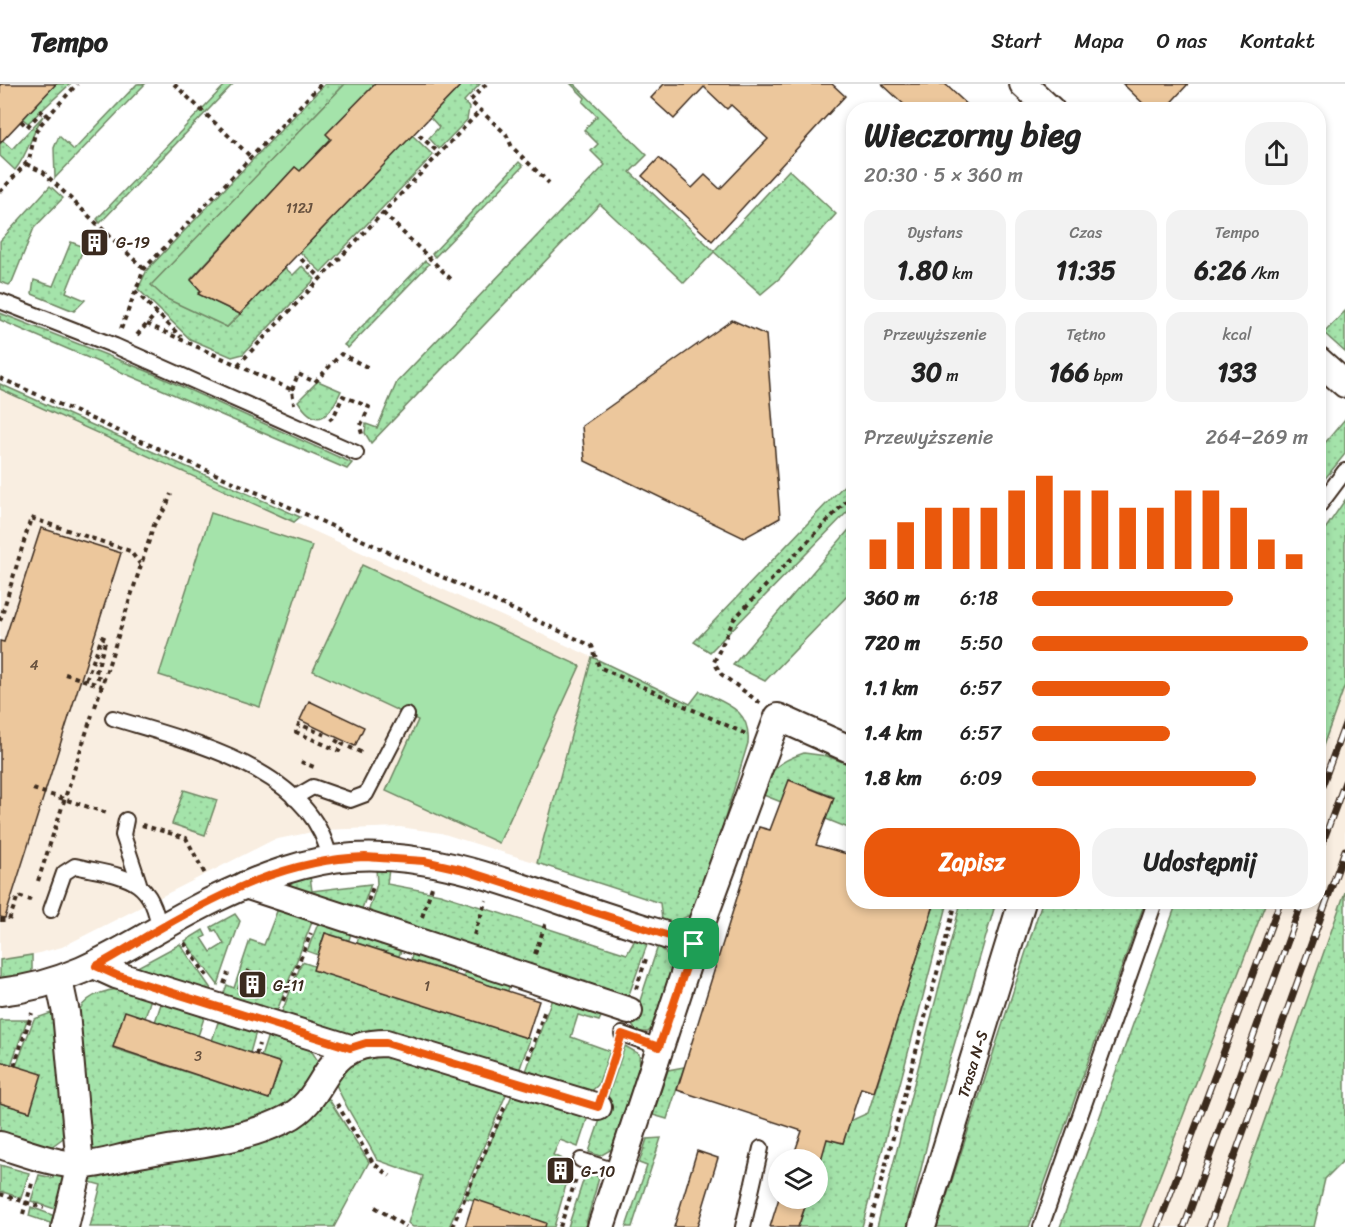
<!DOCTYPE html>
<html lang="pl">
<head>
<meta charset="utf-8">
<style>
  :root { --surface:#fff; --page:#f2f2f2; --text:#222; --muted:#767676; --line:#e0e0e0; --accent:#ea580c }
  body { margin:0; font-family:Sriracha,sans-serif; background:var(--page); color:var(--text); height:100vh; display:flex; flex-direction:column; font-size:22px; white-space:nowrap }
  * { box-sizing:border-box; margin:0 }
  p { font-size:20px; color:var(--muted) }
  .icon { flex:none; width:33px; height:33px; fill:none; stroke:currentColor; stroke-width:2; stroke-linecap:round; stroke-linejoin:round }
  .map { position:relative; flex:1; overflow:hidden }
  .side { position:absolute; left:846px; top:18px; width:480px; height:807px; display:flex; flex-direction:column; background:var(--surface); border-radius:24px; box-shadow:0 3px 9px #0003 }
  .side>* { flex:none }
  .controls { position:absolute; left:768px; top:1065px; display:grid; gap:12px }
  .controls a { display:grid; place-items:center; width:60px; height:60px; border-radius:50%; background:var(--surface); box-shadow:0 3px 9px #0003; font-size:30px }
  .pin { position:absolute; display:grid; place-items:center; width:51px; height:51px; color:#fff; margin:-26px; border-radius:12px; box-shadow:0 3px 9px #0006 }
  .round { display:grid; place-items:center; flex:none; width:63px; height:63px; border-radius:24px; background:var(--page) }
  .headline { display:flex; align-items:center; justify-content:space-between; height:102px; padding:0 18px }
  h1 { font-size:33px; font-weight:700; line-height:45px }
  .stats { display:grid; grid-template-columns:repeat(3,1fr); gap:9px; height:102px; padding:6px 18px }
  .stats div { display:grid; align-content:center; border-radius:15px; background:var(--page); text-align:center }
  .stats b { font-size:26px; font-weight:700 }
  .stats small { font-size:16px; font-weight:400 }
  .stats p { font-size:16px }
  .chart { height:168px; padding:12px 18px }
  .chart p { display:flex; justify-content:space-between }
  .chart svg { width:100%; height:108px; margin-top:6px; stroke:var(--accent); stroke-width:6 }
  .cta { display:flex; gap:12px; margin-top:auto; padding:12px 18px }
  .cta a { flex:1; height:69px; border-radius:24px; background:var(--accent); color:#fff; font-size:24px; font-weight:700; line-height:69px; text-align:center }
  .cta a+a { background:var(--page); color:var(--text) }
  ul { padding:0 18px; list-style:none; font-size:20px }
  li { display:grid; grid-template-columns:96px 72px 1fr; align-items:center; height:45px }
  li i { height:15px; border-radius:8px; background:var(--accent) }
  header { display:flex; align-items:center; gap:36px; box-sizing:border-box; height:84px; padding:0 30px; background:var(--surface); border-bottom:2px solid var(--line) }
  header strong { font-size:28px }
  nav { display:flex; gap:33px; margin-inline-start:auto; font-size:21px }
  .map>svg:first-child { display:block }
  .built { fill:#f9eee1 }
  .grass { fill:url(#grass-dots); stroke:#708664; stroke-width:1.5 }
  .green { fill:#a4e3aa; stroke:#708664; stroke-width:1.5 }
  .building { fill:#ecc79c; stroke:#3b2a1e; stroke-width:1.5 }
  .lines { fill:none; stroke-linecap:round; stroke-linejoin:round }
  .lane-casing { stroke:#3b2a1e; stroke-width:18 }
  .street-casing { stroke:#3b2a1e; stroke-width:30 }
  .path { stroke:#3b2a1e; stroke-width:4; stroke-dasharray:4.5 4.5; stroke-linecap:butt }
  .lane { stroke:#fff; stroke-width:14 }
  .street { stroke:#fff; stroke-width:26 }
  .rail-casing { stroke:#3b2a1e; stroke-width:7 }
  .rail { stroke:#fff; stroke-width:4.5; stroke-dasharray:14; stroke-linecap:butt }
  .route-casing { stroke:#fff; stroke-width:12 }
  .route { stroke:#ea580c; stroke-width:8 }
  .labels { text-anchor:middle; stroke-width:5; stroke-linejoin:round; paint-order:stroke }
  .number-label { font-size:14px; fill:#67513e }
  .poi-label { font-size:16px; fill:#3b2a1e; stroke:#fff; text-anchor:start }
  .street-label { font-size:16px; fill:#3b2a1e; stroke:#fff }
</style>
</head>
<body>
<header>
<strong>Tempo</strong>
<nav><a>Start</a><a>Mapa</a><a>O nas</a><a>Kontakt</a></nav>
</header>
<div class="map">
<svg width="1345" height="1143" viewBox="0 0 1345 1143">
  <defs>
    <pattern id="grass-dots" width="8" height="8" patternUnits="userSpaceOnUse" patternTransform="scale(1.5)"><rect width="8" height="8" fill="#a4e3aa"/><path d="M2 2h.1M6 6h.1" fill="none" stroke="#8ec392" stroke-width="1.8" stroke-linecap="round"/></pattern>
  </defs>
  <rect width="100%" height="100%" fill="#fff"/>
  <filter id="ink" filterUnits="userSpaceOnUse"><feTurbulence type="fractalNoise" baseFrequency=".0167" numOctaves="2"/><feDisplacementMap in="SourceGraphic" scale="12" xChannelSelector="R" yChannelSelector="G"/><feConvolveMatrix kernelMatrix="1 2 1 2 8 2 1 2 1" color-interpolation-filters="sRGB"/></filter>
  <g filter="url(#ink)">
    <g class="built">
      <polygon points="0,305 592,573 537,779 441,749 400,743 322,746 273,756 62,863 16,875 0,876"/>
      <polygon points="1345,601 1345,808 1227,1143 1140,1143 1266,818 1318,818 1319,673"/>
    </g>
    <g class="grass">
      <polygon points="54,0 70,0 28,39 23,35"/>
      <polygon points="137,0 145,0 55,94 54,64 59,52 74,66"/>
      <polygon points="226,0 233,0 100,139 97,135"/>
      <polygon points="325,0 345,0 152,201 227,243 285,184 293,191 302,182 315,195 243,270 232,273 190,255 138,205 147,186"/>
      <polygon points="462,0 480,0 464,17 469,24 467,36 439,65 429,54 439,43 430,33"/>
      <polygon points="571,0 574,0 647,71 630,88 714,167 789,86 836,130 780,194 761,210 714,168 684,199 600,120 371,359 365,349 366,340 377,344 397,298 605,81 591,67 598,60 584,46 597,32 583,18 585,14"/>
      <path d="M43 32C31 50 29 69 15 86L0 72V60L3 57 12 65Z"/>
      <polygon points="412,51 433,71 321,188 300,168"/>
      <polygon points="519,78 523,82 435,173 432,170"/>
      <polygon points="50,102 63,114 34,144 12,198 9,201 0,198 0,157"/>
      <polygon points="71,158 84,163 66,208 85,216 74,227 32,210 34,196 53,202"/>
      <polygon points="425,177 429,180 348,264 344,261"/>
      <polygon points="1345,227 1345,268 1324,249"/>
      <polygon points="0,229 147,287 352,379 347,385 0,236"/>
      <path d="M318 297 341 307C330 331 318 348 298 317Z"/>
      <polygon points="0,300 300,433 294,438 0,305"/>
      <polygon points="1345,335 1345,370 1319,402 1319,366"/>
      <polygon points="853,392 853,422 710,568 694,558"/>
      <polygon points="1345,416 1345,601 1319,673 1319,454"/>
      <polygon points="853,441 853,506 765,597 733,581"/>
      <path d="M592 573 690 620 700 607C726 620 751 625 748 659L717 760 690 831 674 839 662 836 660 819 537 779Z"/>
      <path d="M804 669 827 672 853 682V746L826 735 834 713 790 696 781 718 761 710C772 684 777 678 804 669Z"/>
      <polygon points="184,706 217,716 205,751 172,740"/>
      <polygon points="376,784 389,785 387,800 440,810 627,870 636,854 648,858 627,916 367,832 377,800"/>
      <polygon points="310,792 312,807 371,800 360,830 273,803"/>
      <polygon points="1345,808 1345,1075 1325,1095 1314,1143 1227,1143"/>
      <polygon points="935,818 948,818 862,1143 798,1143 808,1115 818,1114 818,1085 826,1054 843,1059 850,1037 868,1029"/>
      <polygon points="961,818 996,818 936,1023 907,1143 877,1143"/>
      <polygon points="1042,818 1145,818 1029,1143 937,1143"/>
      <polygon points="1177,818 1266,818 1140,1143 1060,1143"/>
      <polygon points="279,822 314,833 276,929 222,914 227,901 234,904 250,856 264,861"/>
      <polygon points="235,830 240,837 218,901 185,857 203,846 206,852 202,854 211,868 224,860 216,846 213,847 211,843"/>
      <polygon points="320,835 352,845 349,856 325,849 318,871 307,867"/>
      <polygon points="360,848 403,861 399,872 357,859"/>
      <polygon points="180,860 216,912 130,887"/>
      <path d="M658 862C667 868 672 876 672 887L652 944 648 948H637L632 941Z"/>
      <polygon points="413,864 458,879 455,890 411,876"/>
      <polygon points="32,871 32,890 0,895 0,876"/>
      <polygon points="302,878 314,882 314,886 530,955 518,990 349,950 281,930"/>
      <path d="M129 904 151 914 145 934 125 928 113 964 269 1015 280 978 261 973 269 948C290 956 312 958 319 981L311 1002 264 1037 94 1069 84 1061 77 932C83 910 108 905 129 904Z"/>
      <polygon points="554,909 604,926 599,937 578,931 571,953 610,967 598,1001 587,1011 524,993"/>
      <polygon points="163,914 206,928 198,952 155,938"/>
      <polygon points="51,929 58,934 66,1052 51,1063 0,1051 0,1019 30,1028 16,982 34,935"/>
      <polygon points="220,932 257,944 250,969 212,957"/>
      <polygon points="0,936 27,936 11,981 0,977"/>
      <polygon points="625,962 639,970 640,980 612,1065 600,1072 589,1068"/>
      <path d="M375 967 508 1006 449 1143H413L408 1139 423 1092 377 1076C364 1049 346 1026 335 998L340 984Z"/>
      <polygon points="684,983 667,1035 653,1031 668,986"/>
      <polygon points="514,1007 589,1029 578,1063 560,1056 553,1071 572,1080 554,1143 517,1143 474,1116 465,1114"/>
      <polygon points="325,1009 369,1078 334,1143 90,1143 101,1101 86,1097 95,1091 242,1059"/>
      <polygon points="661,1054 632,1143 626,1143 647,1082 639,1079 647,1055"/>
      <polygon points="0,1081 29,1089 21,1114 0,1107"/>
      <polygon points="56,1084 63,1087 68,1102 61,1127 31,1117 39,1091 53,1094"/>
      <polygon points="587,1085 599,1094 585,1143 568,1143"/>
      <polygon points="31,1123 55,1132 58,1143 50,1143 50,1139 29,1132"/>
    </g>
    <g class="green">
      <polygon points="345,0 375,0 327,50 331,55 300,87 295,83 191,195 201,207 199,210 240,230 227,243 165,214 151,201"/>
      <polygon points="211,429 312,462 260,623 159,591"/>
      <polygon points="362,481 580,582 499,759 386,707 418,636 313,587"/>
      <polygon points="467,882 511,895 508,907 463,893"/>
    </g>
    <g class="building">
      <polygon points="0,0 56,0 0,59"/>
      <polygon points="375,0 462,0 240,230 198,210 201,207 191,196 295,83 300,87 331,55 326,50"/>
      <polygon points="664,0 832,0 845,12 712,157 642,92 659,74 692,104 705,91 720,105 768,55 731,21 727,25 704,3 674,35 651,14"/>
      <polygon points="882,0 945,0 973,26 910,26"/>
      <polygon points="1123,0 1188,0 1164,26 1150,26"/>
      <polygon points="732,236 766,251 780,434 744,454 585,377 582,342"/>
      <polygon points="41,444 121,469 5,834 0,833 0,557 4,558"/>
      <polygon points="309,617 364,643 355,662 300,636"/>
      <polygon points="789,696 834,714 816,761 854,772 854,818 935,818 874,1008 861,1004 843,1059 827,1055 821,1076 792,1076 802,1047 677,1006 759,743 770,746"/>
      <polygon points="325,849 539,917 527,954 313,886"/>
      <polygon points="247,886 266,895 257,913 238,904"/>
      <polygon points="125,927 281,979 269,1015 113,963"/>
      <polygon points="0,977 42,990 30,1028 0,1019"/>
      <polygon points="697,1067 718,1074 697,1143 674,1143"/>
      <polygon points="779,1114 808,1114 798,1143 770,1143"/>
      <polygon points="474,1115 546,1139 545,1143 465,1143"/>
    </g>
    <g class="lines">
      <defs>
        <g id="lane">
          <polyline points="0,217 115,262 356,369"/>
          <polyline points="1318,423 1345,387"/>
          <path d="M113 634C190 658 313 684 330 776"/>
          <polyline points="294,714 313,703 350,716 366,710 407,631"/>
          <polyline points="126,736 123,751 139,799"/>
          <path d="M51 826 64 789 75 782C121 793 152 790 159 845"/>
          <polyline points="622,950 659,963"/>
          <polyline points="581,1076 619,1088"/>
          <polyline points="743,1143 761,1064"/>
          <polyline points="1041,1143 1155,818"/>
        </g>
        <g id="street">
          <polyline points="1023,0 1051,26"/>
          <polyline points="1318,276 1345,300"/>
          <polyline points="245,801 629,927"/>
          <polyline points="96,882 116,891 350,964"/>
          <polyline points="59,896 66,929 80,1081 65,1143"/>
          <path d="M0 908C87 899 140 851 215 815 259 794 304 776 353 773 432 768 509 799 582 824 619 837 657 848 694 860"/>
          <path d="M0 1061C23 1068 57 1081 80 1081 97 1082 118 1074 134 1071 183 1061 241 1058 286 1035 332 1012 317 959 386 959L598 1023"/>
          <polyline points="601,1143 694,860 778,633 854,667"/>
          <polyline points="922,1143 1022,818"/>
        </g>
      </defs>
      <use href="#lane" class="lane-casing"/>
      <use href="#street" class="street-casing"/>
      <g class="path">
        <polyline points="174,0 251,73"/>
        <polyline points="486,0 470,17 506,50 512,63 549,99"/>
        <polyline points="21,37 27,43 43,26 47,31"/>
        <polyline points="419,51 439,69"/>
        <polyline points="26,80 43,88 144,185"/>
        <polyline points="0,108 29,76 35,49 41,40 77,0"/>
        <polyline points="383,129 454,198"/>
        <polyline points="301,175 321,194"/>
        <polyline points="135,207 181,253"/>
        <polyline points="147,240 292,306 294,320"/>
        <polyline points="121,245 144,185 321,0"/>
        <polyline points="137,251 157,229"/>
        <polyline points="238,281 481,26"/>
        <polyline points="0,294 323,438 592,562 599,583 746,650"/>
        <polyline points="292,306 298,290 315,298 341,270 371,285"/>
        <polyline points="329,336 334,332 343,312 369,323 360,343 362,350"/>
        <polyline points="0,537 31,434 130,467 140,480"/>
        <polyline points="65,590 102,602"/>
        <polyline points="86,596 102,553 106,555 95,592 104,595"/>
        <polyline points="760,619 721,590 714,578 734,535 854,409"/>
        <polyline points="95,623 154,441 166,423 171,410"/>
        <polyline points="325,651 299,640 296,648 339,667 342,660 365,670"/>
        <polyline points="335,656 342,660"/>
        <polyline points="301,678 314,683"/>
        <polyline points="33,705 110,730"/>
        <polyline points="142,741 186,754 206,792"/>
        <polyline points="38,797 92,631"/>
        <polyline points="368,817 374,800"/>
        <polyline points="422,833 432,803"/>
        <polyline points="0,836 9,836 18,812 31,816"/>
        <polyline points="474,851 486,816"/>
        <polyline points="184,859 207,892"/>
        <polyline points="535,870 546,838"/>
        <polyline points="224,900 228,889"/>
        <polyline points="636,905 647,872"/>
        <polyline points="283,917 311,849"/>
        <polyline points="256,971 259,960"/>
        <polyline points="528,975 545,926"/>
        <polyline points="14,982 32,929"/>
        <polyline points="606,999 617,967"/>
        <polyline points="337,1020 373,1079 390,1092"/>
        <polyline points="0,1110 44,1124"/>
        <polyline points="375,1123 406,1143"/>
        <polyline points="23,1130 33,1096"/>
        <polyline points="452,1143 506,1020"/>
        <polyline points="560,1143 576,1095"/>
        <polyline points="869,1143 956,818"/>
      </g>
      <use href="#lane" class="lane"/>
      <use href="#street" class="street"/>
      <defs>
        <g id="rail">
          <polyline points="1318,713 1345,640"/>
          <polyline points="1318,771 1345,698"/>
          <polyline points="1158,1143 1280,818"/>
          <polyline points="1184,1143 1302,818"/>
          <polyline points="1209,1143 1345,766"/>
        </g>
      </defs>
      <use href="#rail" class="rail-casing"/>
      <use href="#rail" class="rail"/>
    </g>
  </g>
  <g class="lines" filter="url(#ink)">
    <defs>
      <path id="route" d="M365 773 424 777 460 785 694 860 659 963 622 950 598 1023 386 959H366L350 964 116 891 96 882C118 871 137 857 159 845 223 808 290 775 365 773Z"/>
    </defs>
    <use href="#route" class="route-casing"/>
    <use href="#route" class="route"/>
  </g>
  <defs>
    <symbol id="building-square" viewBox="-11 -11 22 22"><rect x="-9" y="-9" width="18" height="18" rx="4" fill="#3b2a1e" stroke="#fff"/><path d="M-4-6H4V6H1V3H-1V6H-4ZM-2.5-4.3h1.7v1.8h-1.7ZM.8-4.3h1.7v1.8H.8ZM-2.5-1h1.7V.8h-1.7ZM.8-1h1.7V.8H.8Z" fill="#fff"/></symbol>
  </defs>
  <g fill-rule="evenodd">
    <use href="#building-square" x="78" y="142" width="33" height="33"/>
    <use href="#building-square" x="236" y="884" width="33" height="33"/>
    <use href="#building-square" x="544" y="1070" width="33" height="33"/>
  </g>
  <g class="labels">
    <g class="number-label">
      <text x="299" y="129">112J</text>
      <text x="34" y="586">4</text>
      <text x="427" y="907">1</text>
      <text x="198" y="977">3</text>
    </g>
    <g class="poi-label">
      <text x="116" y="164">G-19</text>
      <text x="273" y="907">G-11</text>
      <text x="581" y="1093">G-10</text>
    </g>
    <g class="street-label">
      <text transform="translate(972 980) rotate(-73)" y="6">Trasa N-S</text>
    </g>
  </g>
</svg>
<div class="controls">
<a><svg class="icon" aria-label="layers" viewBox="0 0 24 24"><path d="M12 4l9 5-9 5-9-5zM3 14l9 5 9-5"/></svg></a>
</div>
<div class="pin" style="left:694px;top:860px;background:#1e9e55"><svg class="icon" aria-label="arrive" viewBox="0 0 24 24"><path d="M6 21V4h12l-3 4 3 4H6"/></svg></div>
<section class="side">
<div class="headline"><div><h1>Wieczorny bieg</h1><p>20:30 · 5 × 360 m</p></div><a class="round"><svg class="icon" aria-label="share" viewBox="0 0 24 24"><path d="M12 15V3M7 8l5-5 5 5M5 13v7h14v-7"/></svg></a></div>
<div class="stats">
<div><p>Dystans</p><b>1.80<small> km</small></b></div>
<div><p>Czas</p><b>11:35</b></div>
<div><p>Tempo</p><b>6:26<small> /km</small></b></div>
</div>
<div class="stats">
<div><p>Przewyższenie</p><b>30<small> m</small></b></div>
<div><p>Tętno</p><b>166<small> bpm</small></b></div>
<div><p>kcal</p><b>133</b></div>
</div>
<div class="chart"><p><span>Przewyższenie</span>264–269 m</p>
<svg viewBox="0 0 160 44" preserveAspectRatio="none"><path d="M5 44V32M15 44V25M25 44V19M35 44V19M45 44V19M55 44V12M65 44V6M75 44V12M85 44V12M95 44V19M105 44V19M115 44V12M125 44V12M135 44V19M145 44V32M155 44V38"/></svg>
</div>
<ul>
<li><b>360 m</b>6:18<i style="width:73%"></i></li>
<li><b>720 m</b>5:50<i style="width:100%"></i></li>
<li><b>1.1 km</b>6:57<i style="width:50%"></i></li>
<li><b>1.4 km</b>6:57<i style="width:50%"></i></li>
<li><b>1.8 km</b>6:09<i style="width:81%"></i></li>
</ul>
<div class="cta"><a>Zapisz</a><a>Udostępnij</a></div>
</section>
</div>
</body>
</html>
